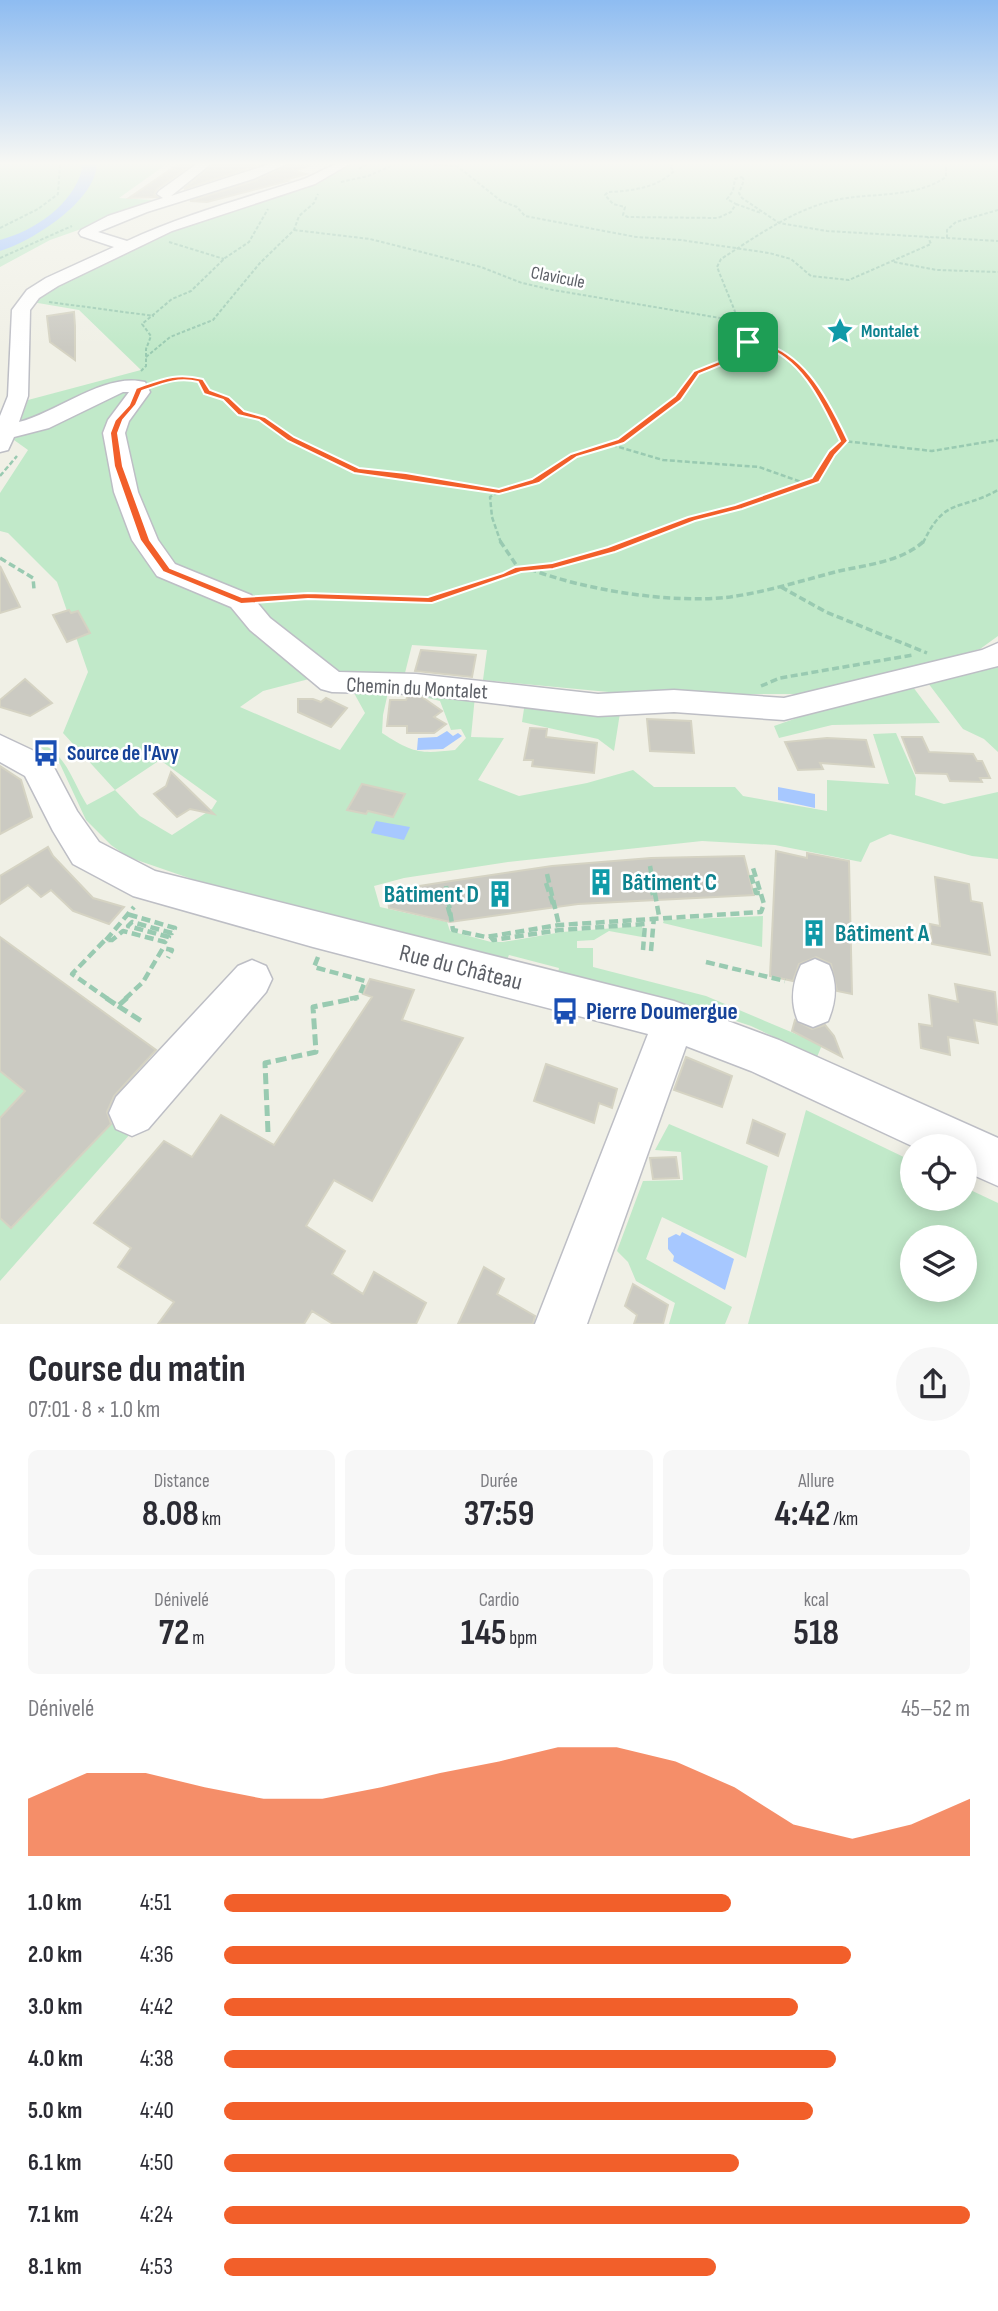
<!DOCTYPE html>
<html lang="fr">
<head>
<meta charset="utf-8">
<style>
  :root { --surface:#fff; --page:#f7f7f7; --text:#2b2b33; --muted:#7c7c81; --accent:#f25f2a }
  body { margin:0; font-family:"Sofia Sans Condensed",sans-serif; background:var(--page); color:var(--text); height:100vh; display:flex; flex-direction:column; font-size:26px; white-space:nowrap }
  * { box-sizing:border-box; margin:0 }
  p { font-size:23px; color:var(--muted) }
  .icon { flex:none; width:38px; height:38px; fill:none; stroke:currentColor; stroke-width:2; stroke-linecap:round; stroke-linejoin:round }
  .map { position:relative; height:1324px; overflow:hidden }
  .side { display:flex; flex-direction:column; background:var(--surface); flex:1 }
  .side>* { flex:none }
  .tools { position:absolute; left:900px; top:1134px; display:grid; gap:14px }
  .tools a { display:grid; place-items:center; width:77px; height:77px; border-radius:50%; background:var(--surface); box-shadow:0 4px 18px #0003; font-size:35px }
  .pin { position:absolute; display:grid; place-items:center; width:60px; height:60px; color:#fff; margin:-30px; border-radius:14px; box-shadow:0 4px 10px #0006 }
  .round { display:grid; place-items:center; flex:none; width:74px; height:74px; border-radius:37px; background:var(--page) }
  .head { display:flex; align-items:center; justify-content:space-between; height:119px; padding:0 28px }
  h1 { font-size:38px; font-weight:700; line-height:52px }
  .stats { display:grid; grid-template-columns:repeat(3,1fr); gap:10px; height:119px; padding:7px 28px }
  .stats div { display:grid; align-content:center; border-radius:10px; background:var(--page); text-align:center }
  .stats b { font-size:35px; font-weight:700 }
  .stats small { font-size:19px; font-weight:400 }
  .stats p { font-size:19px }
  .chart { height:196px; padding:14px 28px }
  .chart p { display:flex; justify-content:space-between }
  .chart svg { width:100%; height:126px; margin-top:7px; fill:var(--accent); opacity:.7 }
  ul { padding:0 28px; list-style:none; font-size:23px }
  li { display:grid; grid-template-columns:112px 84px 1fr; align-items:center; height:52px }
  li i { height:18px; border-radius:9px; background:var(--accent) }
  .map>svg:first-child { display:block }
  .green { fill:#c1e9c9; fill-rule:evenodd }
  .water { fill:#a7c8ff }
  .building { fill:#cbcac2; stroke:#d5d3c3; stroke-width:2 }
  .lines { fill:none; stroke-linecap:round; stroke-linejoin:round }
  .minor-casing { stroke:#bdbec5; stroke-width:3 }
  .path-far4 { stroke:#99cab1; stroke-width:2; stroke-dasharray:3.5 2; stroke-linecap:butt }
  .path-far3 { stroke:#99cab1; stroke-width:2.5; stroke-dasharray:5 2.5; stroke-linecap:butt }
  .path-far2 { stroke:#99cab1; stroke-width:3.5; stroke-dasharray:7 3.5; stroke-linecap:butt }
  .path-far1 { stroke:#99cab1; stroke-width:4.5; stroke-dasharray:9 4.5; stroke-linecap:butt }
  .path { stroke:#99cab1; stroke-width:5; stroke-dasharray:11 5; stroke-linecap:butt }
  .minor { fill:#fff; fill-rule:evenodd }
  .route { fill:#f25f2a; stroke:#fff; stroke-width:2; fill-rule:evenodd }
  .labels { text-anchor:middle; stroke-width:5; stroke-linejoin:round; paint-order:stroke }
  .far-street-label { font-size:18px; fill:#5d6067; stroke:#fff }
  .far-culture-label { font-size:18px; font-weight:bold; fill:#0d838f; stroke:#fff; text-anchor:start }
  .street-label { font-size:21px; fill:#5d6067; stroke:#fff }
  .transit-label { font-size:21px; font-weight:bold; fill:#164399; stroke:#fff; text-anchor:start }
  .near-culture-label { font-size:24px; font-weight:bold; fill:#0d838f; stroke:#fff; text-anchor:start }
  .near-street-label { font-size:24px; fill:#5d6067; stroke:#fff }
  .near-transit-label { font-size:24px; font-weight:bold; fill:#164399; stroke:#fff; text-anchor:start }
</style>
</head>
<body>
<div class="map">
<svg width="998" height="1324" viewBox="0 0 998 1324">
  <rect width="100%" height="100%" fill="#f0f0e6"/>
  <g class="green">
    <polygon points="0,163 168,163 119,198 152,200 141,208 50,240 0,267"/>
    <path d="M350 163H998V636L980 649 825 694H630L483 680 487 650 412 645 405 673 392 674 383 715 382 733C413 753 419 754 455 750L466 738 461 729 451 730 440 701 416 695 419 689 475 696 471 737 504 738 478 780 519 796 587 783 633 770 654 787H735L743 796 827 811V780L889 784 873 734 896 733 916 778 915 795 944 804 998 792V859L972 856 890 834 870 843 861 862 775 845 702 841 508 862 404 878 374 886 380 907 447 922 450 931 491 942H503L562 932 642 926V937L609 931 594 940 577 941V948H593V967L706 996 822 1045 817 1057 751 1026 694 1007 558 973 559 968 509 955 506 962 244 897 128 857 111 845 86 820 60 764 38 745 41 743C68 757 72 781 87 805L115 790 63 733 88 672 57 582 8 533 0 531V493L28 450 14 440 28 400 141 370 79 310 32 302 45 290 169 230ZM332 673H343L365 713 340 750 240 707 263 691ZM160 760 217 801 212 809 172 835 140 816 115 790Z"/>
    <polygon points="998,661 998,752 984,739 963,729 928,683"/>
    <polygon points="913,687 940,723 832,725 779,738 774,726 823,709"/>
    <polygon points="525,702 620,713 614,751 598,739 522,722"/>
    <polygon points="763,916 762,947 663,923 664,920"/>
    <polygon points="0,1071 25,1091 0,1118"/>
    <path d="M806 1110 912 1161V1199H964V1187L998 1203V1324H748ZM912 1237H964V1290H912Z"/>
    <polygon points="121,1114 138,1125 0,1281 0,1218 12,1228"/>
    <polygon points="669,1124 768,1166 746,1258 662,1217 646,1259 732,1307 725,1324 669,1324 675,1303 636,1281 628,1262 617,1251 643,1181 683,1180 681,1152 655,1150"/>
  </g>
  <g class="water">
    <path d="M79 163H97C96 201 33 241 0 251V240C34 231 73 205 82 169Z"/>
    <polygon points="447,731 453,736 458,733 462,736 443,749 417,750 418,738 437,737"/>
    <polygon points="778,787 815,794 815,808 778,800"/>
    <polygon points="376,821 410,827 404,840 371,833"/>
    <polygon points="682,1232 734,1259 725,1290 673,1261 674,1256 668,1249 668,1238 676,1234 680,1236"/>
  </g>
  <g class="building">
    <polygon points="180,163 194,163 157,189 154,195 157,197 129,198"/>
    <polygon points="214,163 265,163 184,189"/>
    <polygon points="291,163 311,165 294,171 306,174 285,180 288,181 207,202 190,201 254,181"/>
    <polygon points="74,312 75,326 75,360 50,342 47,316"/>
    <polygon points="0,566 20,607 0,613"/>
    <polygon points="69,610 71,613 78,611 90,633 67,642 53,615"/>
    <polygon points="421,650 476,655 472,677 415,671"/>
    <polygon points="25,679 52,703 30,716 0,707 0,700"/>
    <polygon points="408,696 422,697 442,711 434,717 446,724 434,733 407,733 407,726 387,726 390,700 406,700"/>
    <polygon points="326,698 347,708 331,727 298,712 298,699 313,699 321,702"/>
    <polygon points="647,719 691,721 694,753 650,751"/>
    <polygon points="530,728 547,729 546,737 597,743 594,773 532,766 533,760 524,760"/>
    <polygon points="902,737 922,737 929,752 973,754 977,761 982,761 990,778 980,778 982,782 950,781 947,774 916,773"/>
    <polygon points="827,738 866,740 874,767 820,763 823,769 798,770 785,742"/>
    <polygon points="0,766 21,780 32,817 0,834"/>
    <polygon points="171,772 214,814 190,809 177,817 154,794 166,786"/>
    <polygon points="362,784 405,794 393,817 368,811 366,814 347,810"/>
    <polygon points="48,847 53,856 93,898 124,907 109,924 73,911 51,890 41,897 28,885 0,904 0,876"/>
    <polygon points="776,851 807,858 807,853 849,861 852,994 837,991 831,964 816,957 799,964 793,981 770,976"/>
    <polygon points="744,856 754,895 578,904 450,922 389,908 387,891 451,881 552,866 651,858"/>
    <polygon points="935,877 969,884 971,901 982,903 990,955 932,944 930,924 940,926"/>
    <polygon points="0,937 156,1050 114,1096 107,1112 111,1124 11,1228 0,1218 0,1118 25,1091 0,1071"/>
    <polygon points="370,979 414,990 402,1020 463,1038 372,1201 334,1180 306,1226 345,1251 332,1274 363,1294 374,1272 426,1303 416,1324 333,1324 312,1311 304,1324 158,1324 174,1302 118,1267 131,1248 94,1223 164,1141 192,1157 221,1115 274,1145 372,997 363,994"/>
    <polygon points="955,984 995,992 998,1025 974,1020 978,1043 948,1037 950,1055 921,1048 919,1024 932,1026 929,995 958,1002"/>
    <polygon points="795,1020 812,1029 825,1025 834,1036 842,1057 792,1031"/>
    <polygon points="686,1057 732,1076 722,1107 674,1090"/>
    <polygon points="546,1064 617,1089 612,1108 599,1103 594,1123 534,1101"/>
    <polygon points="753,1120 785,1134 778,1156 747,1143"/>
    <polygon points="676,1157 679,1178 653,1179 650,1158"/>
    <polygon points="484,1267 504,1279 497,1294 535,1316 533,1324 458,1324"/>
    <polygon points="633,1284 668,1305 663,1324 634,1324 637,1315 625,1306"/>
  </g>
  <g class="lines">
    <defs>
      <g id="minor">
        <path d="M198 163H212L171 196 273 163H289L253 179 147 212 98 232 127 241C183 215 242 199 301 180 319 174 331 162 351 163L315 184 172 231 58 286 39 298 30 310 28 396 19 422C58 412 105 372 145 382L150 392 129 421 125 433 138 492 158 540 175 564 251 595 270 618 339 672 416 674 598 694 674 690 784 698 982 650 998 643V666L784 720 674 712 598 716 416 694 332 692 321 689 250 630 231 607 157 576 132 540 114 492 103 433 108 420 129 392H123L49 428 14 437 8 450 0 452V416L8 396 12 310 27 290 46 278 114 247 81 236 79 233 81 230 108 216 163 198 157 194 159 191Z"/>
        <polygon points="0,735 49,758 77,811 99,842 155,871 674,1001 779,1040 998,1138 998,1186 964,1171 964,1146 912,1146 751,1071 686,1046 587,1324 535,1324 648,1034 313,947 133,896 73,864 53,831 25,776 0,762"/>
        <path d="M815 959 829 965C838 984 836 1002 828 1021L813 1027 798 1021C790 1002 792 984 801 965Z"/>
        <polygon points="252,960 266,966 272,979 266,992 148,1129 132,1136 116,1129 109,1113 116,1097 238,966"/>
      </g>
    </defs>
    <use href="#minor" class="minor-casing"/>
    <g class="path-far4">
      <polyline points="417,163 457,166 501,201 517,207 525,216 636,237 681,240 769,253 791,259 811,276 849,280 931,244 928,237"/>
      <path d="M673 163 670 167 674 171C657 188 631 191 608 192L605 195 613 204 625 207 623 215 628 217 718 218 731 212 736 204 727 199 733 191 735 179 742 177"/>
      <polyline points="359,169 369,163"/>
      <polyline points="742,177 744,180 739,193 742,198 779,223 827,231 998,241"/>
      <polyline points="341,182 368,176 398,163"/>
      <polyline points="736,204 761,213"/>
      <polyline points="0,228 38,209 58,194 60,163"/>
      <polyline points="294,230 370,239 481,267 522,283 553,290 738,321"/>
      <polyline points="947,238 947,230 956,222 998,210"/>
      <polyline points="169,242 224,259"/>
      <polyline points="0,258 72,226"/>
      <polyline points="894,262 937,270 998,272"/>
      <polyline points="49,302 154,316"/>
      <path d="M749 343C777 349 797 361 814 385"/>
      <polyline points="146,357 170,337 213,320 260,263 294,230 299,216 314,203 318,194"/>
      <polyline points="141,371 146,366 146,349 151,336 142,324 172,299 191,291 225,258 249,242 268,209"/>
      <polyline points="155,384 176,377 201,380 203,385"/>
      <path d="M687 385 696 373 751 351 717 267 721 259C757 236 794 209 836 200 872 192 914 199 946 177V163"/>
    </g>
    <g class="path-far3">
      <polyline points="203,383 207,392 226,399 241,413 262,418 291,439 357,471 497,491"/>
      <polyline points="812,383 844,441"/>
      <polyline points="612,445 663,460 759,467 804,483"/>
      <polyline points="0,476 17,456"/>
      <polyline points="501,543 492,517 490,497 503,489 536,481 574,455 621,441 678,398 689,383"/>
      <polyline points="631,543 692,519 739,507 816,480 832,453 844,441 932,451 998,440"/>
      <path d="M923 543C945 496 959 512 998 490"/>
    </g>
    <g class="path-far2">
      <polyline points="500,541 519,569"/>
      <polyline points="0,558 33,578 34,589"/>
      <path d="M530 569C584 590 672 604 730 597 766 592 804 580 839 571 867 565 903 561 924 541"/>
      <polyline points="781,587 826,612 927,653"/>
      <polyline points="268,599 308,596 429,600 507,576 519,569 553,566 635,541"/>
      <polyline points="761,686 780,678 913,655"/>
    </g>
    <g class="path-far1">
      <polyline points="650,866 659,916"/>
      <polyline points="547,874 559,925"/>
      <polyline points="751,875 756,893 760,893"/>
      <polyline points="648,877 653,895"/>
      <polyline points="546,883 553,904"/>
      <polyline points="446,886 453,930 486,937 559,925 761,912 764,904 753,868"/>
      <polyline points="444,894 451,918"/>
      <polyline points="490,936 493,940 560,930 645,924 643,950"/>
      <polyline points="106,940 134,907"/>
      <polyline points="651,951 654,917"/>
      <polyline points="318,957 314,967 365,981 359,997 349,999"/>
      <polyline points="706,962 785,981"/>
      <polyline points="108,999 72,974 105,940 112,940 123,931 165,942 169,937 128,926 132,922 172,933 175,928 127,914"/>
      <polyline points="125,999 143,982 163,948 172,950 168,958"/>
    </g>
    <g class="path">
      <polyline points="106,998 118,1006 127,998"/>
      <polyline points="118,1006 143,1022"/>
      <polyline points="268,1132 265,1063 316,1052 313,1007 357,998"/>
    </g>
    <use href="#minor" class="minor"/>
  </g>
  <linearGradient id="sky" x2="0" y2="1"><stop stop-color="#8ebcf1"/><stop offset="0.47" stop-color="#f8f8f4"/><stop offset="1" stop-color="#f8f8f4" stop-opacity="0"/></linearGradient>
  <rect width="998" height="348" fill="url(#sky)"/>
  <path class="route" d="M748 340C801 345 827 396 848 441L835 455 819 482 742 509 695 521 615 552 553 569 521 572 432 603 308 599 241 604 163 572 140 540 114 466 110 433 115 420 129 405 136 388C162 379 176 372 203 379L210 390 229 397 244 411 265 417 294 437 359 468 406 473 499 489 532 479 571 454 618 439 675 396 694 371 747 350 744 342ZM752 345C798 349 823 404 840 441L829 451 812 478 735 505 688 517 608 547 552 563 515 567 503 573 428 597 308 593 242 597 170 568 150 540 123 466 118 433 123 420 136 405 142 391C162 384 177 377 198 382L204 394 223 400 238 415 259 420 288 441 354 473 499 494 539 483 577 457 624 443 681 400 699 374 754 352Z"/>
  <defs>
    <symbol id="sight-bare" viewBox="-9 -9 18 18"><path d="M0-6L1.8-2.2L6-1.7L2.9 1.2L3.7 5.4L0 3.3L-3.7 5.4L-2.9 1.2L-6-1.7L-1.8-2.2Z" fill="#0f9aa8" stroke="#fff" stroke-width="2.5" paint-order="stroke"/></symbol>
    <symbol id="bus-bare" viewBox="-9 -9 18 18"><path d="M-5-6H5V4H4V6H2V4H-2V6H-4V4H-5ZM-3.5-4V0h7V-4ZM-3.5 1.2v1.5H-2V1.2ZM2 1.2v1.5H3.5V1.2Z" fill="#1a4fb4" stroke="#fff" stroke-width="2.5" paint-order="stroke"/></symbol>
    <symbol id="building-bare" viewBox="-9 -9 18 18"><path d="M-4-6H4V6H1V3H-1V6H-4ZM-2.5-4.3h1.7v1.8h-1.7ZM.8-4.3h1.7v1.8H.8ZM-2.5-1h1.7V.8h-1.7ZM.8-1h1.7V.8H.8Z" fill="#0f9aa8" stroke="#fff" stroke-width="2.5" paint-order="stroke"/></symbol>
  </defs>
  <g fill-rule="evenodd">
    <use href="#sight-bare" x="821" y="312" width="38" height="38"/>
    <use href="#bus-bare" x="27" y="734" width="38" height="38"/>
    <use href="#building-bare" x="582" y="863" width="38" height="38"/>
    <use href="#building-bare" x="481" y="875" width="38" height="38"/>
    <use href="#building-bare" x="795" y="914" width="38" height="38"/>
    <use href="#bus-bare" x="546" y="992" width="38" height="38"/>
  </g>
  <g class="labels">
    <g class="far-street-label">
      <text transform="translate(558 277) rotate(11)" y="6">Clavicule</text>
    </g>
    <g class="far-culture-label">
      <text x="861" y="337">Montalet</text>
    </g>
    <g class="street-label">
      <text transform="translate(417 688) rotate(3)" y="7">Chemin du Montalet</text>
    </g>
    <g class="transit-label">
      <text x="67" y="760">Source de l'Avy</text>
    </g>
    <g class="near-culture-label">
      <text x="622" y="890">Bâtiment C</text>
      <text x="479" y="902" text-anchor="end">Bâtiment D</text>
      <text x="835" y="941">Bâtiment A</text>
    </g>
    <g class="near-street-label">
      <text transform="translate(461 967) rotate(14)" y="8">Rue du Château</text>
    </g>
    <g class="near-transit-label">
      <text x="586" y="1019">Pierre Doumergue</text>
    </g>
  </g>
</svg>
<div class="tools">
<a><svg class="icon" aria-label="locate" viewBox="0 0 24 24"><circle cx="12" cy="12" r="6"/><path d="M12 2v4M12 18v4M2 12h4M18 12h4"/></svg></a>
<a><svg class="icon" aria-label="layers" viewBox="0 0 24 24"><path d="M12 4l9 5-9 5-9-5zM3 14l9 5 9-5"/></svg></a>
</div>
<div class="pin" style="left:748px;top:342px;background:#1e9e55"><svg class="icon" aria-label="arrive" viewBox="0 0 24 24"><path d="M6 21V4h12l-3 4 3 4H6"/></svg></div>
</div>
<section class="side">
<div class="head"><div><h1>Course du matin</h1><p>07:01 · 8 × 1.0 km</p></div><a class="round"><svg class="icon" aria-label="share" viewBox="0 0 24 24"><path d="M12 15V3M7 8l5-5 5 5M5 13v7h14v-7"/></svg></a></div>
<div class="stats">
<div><p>Distance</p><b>8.08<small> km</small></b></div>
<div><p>Durée</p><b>37:59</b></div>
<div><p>Allure</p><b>4:42<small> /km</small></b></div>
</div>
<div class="stats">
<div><p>Dénivelé</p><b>72<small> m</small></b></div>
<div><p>Cardio</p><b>145<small> bpm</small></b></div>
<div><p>kcal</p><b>518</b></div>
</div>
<div class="chart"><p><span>Dénivelé</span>45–52 m</p>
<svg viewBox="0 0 160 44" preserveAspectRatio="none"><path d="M0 44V24L10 15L20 15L30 20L40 24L50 24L60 20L70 15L80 11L90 6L100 6L110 11L120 20L130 33L140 38L150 33L160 24V44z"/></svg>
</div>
<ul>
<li><b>1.0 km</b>4:51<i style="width:68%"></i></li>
<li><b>2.0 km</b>4:36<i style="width:84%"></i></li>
<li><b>3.0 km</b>4:42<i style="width:77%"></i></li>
<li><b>4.0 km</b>4:38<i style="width:82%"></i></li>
<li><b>5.0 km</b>4:40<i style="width:79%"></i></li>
<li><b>6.1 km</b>4:50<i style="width:69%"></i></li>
<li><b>7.1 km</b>4:24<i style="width:100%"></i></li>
<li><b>8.1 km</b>4:53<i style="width:66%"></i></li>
</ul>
</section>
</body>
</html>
